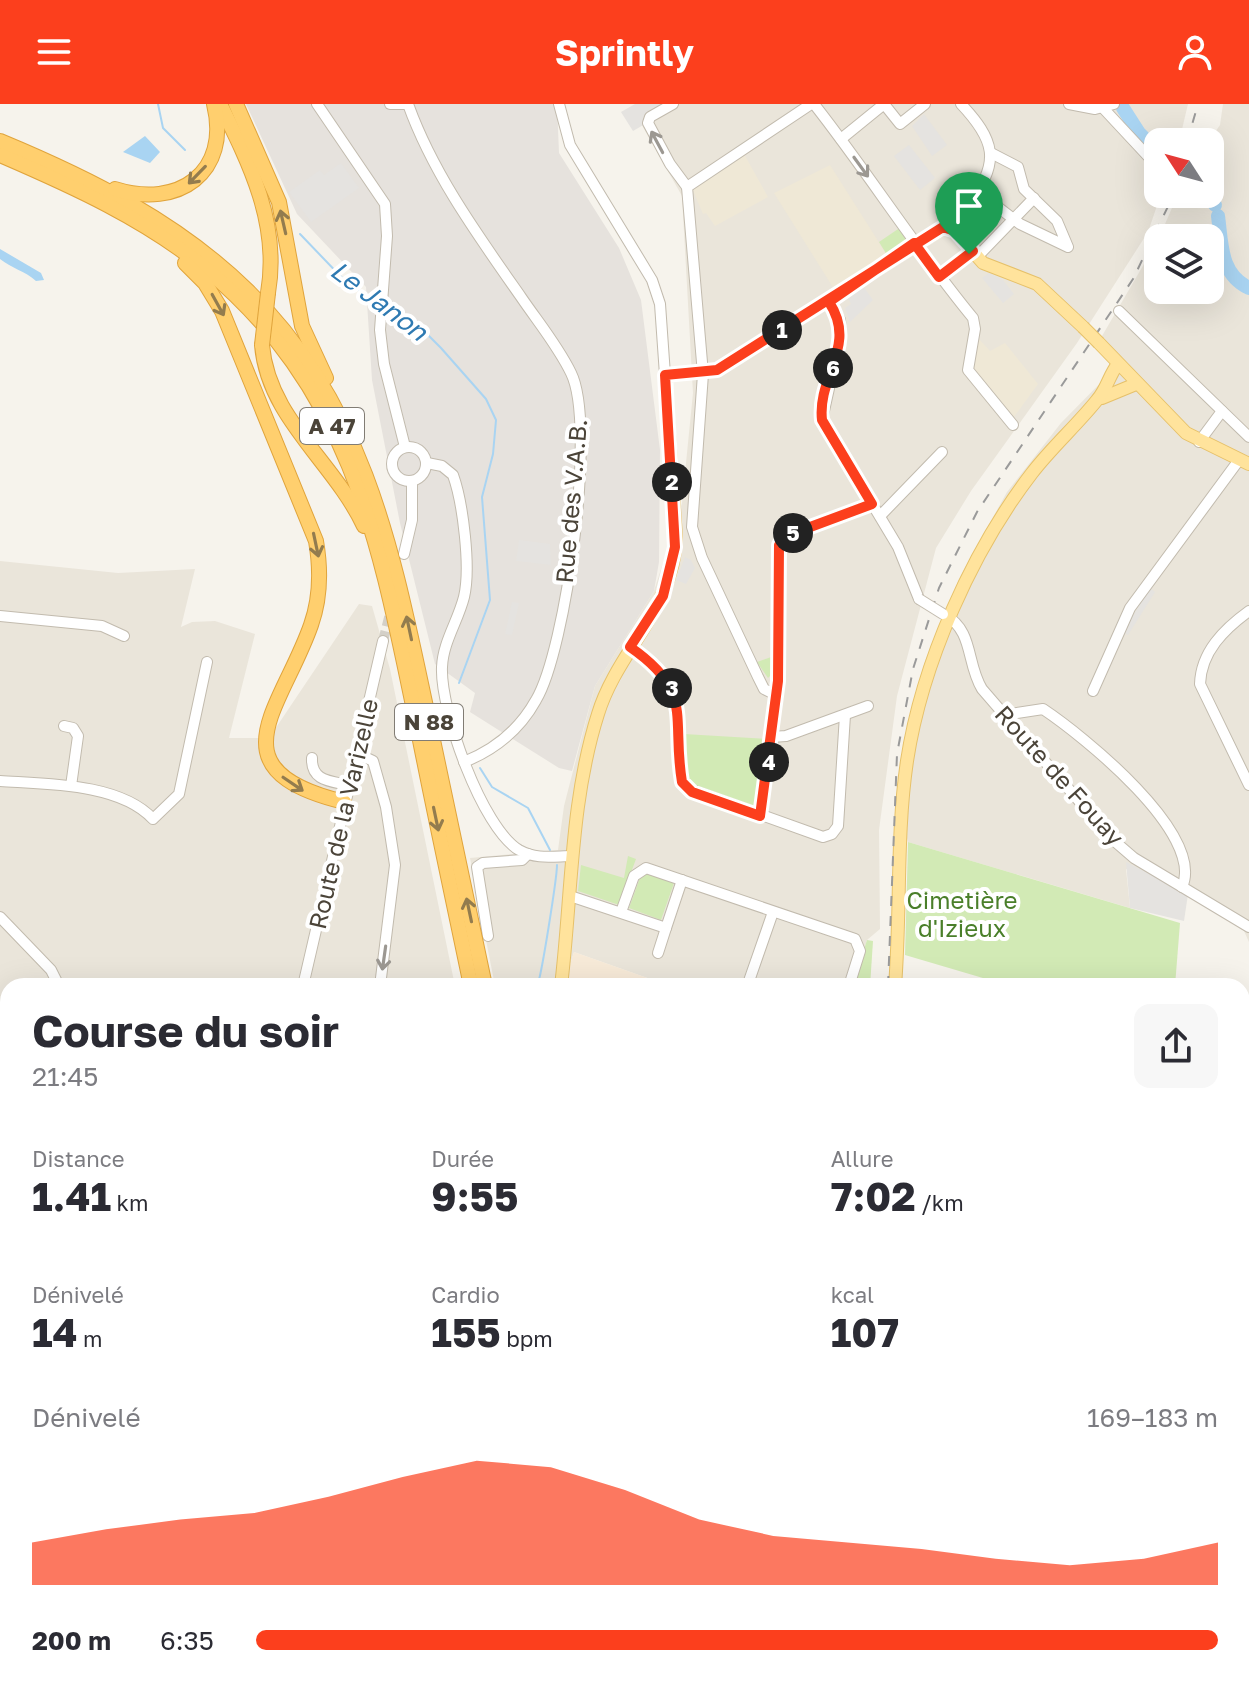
<!DOCTYPE html>
<html lang="fr">
<head>
<meta charset="utf-8">
<style>
  :root { --surface:#fff; --page:#f7f7f7; --text:#2b2b33; --muted:#7c7c81; --accent:#fc3f1d }
  body { margin:0; font-family:"Golos Text",sans-serif; background:var(--page); color:var(--text); height:100vh; display:flex; flex-direction:column; font-size:30px; white-space:nowrap }
  * { box-sizing:border-box; margin:0 }
  p { font-size:26px; color:var(--muted) }
  .icon { flex:none; width:44px; height:44px; fill:none; stroke:currentColor; stroke-width:2; stroke-linecap:round; stroke-linejoin:round }
  .map { position:relative; flex:1; overflow:hidden }
  .sheet { position:absolute; left:0px; top:874px; width:1250px; height:708px; display:flex; flex-direction:column; background:var(--surface); border-radius:24px 24px 0 0; box-shadow:0 8px 32px #0002 }
  .sheet>* { flex:none }
  .needle { width:52px; rotate:306deg }
  .buttons { position:absolute; left:1144px; top:24px; display:grid; gap:16px }
  .buttons a { display:grid; place-items:center; width:80px; height:80px; border-radius:16px; background:var(--surface); box-shadow:0 8px 32px #0002; font-size:40px }
  .pin { position:absolute; display:grid; place-items:center; width:68px; height:68px; color:#fff; margin:-82px -34px; border-radius:50% 50% 50% 0; rotate:-45deg; box-shadow:0 0 8px #0007 }
  .pin .icon { rotate:45deg }
  .km { position:absolute; width:40px; height:40px; margin:-20px; border-radius:50%; background:#222; color:#fff; font-size:22px; line-height:40px; text-align:center }
  .round { display:grid; place-items:center; flex:none; width:84px; height:84px; border-radius:16px; background:var(--page) }
  .head { display:flex; align-items:center; justify-content:space-between; height:136px; padding:0 32px }
  h1 { font-size:44px; font-weight:700; line-height:60px }
  .figures { display:grid; grid-template-columns:repeat(3,1fr); gap:12px; height:136px; padding:8px 32px }
  .figures div { display:grid; align-content:center }
  .figures b { font-size:40px; font-weight:700 }
  .figures small { font-size:22px; font-weight:400 }
  .figures p { font-size:22px }
  .chart { height:224px; padding:16px 32px }
  .chart p { display:flex; justify-content:space-between }
  .chart svg { width:100%; height:144px; margin-top:8px; fill:var(--accent); opacity:.7 }
  ul { padding:0 32px; list-style:none; font-size:26px }
  li { display:grid; grid-template-columns:128px 96px 1fr; align-items:center; height:60px }
  li i { height:20px; border-radius:10px; background:var(--accent) }
  header { display:flex; justify-content:space-between; align-items:center; height:104px; padding:0 32px; background:var(--accent); color:#fff; font-size:36px; font-weight:700 }
  .map>svg:first-child { display:block }
  .residential { fill:#eae5da }
  .commercial { fill:#f7ead8 }
  .industrial { fill:#e6e2dd }
  .education { fill:#efe8d6 }
  .green { fill:#d2eab5 }
  .parking { fill:#e5e3e0 }
  .water { fill:#a9d4f2 }
  .lines { fill:none; stroke-linecap:round; stroke-linejoin:round }
  .stream { stroke:#a9d4f2; stroke-width:2 }
  .river { stroke:#a9d4f2; stroke-width:14 }
  .minor-tunnel { stroke:#d4d0c8; stroke-width:10; stroke-dasharray:10 5; stroke-linecap:butt }
  .minor-casing { stroke:#c2bbae; stroke-width:12 }
  .major-casing { stroke:#e6c16a; stroke-width:14 }
  .highway-casing { stroke:#e0a43c; stroke-width:16 }
  .minor { stroke:#fff; stroke-width:10 }
  .major { stroke:#ffe39c; stroke-width:12 }
  .highway { stroke:#ffcf6e; stroke-width:14 }
  .rail { stroke:#9a9a9a; stroke-width:2; stroke-dasharray:10 10; stroke-linecap:butt }
  .minor-bridge-casing { stroke:#c2bbae; stroke-width:12; stroke-linecap:butt }
  .major-bridge-casing { stroke:#e6c16a; stroke-width:14; stroke-linecap:butt }
  .highway-bridge-casing { stroke:#e0a43c; stroke-width:16; stroke-linecap:butt }
  .minor-bridge { stroke:#fff; stroke-width:10 }
  .major-bridge { stroke:#ffe39c; stroke-width:12 }
  .highway-bridge { stroke:#ffcf6e; stroke-width:14 }
  .oneway { stroke:#9c9892 }
  .oneway2 { stroke:#937c4e }
  .route-casing { stroke:#fff; stroke-width:16 }
  .route { stroke:#fc3f1d; stroke-width:10 }
  .labels { text-anchor:middle; stroke-width:8; stroke-linejoin:round; paint-order:stroke }
  .shield { fill:#fff; stroke:#817c74; stroke-width:2 }
  .shield-label { font-size:22px; font-weight:bold; fill:#4b4439 }
  .street-label { font-size:24px; fill:#4b4439; stroke:#fff }
  .park-label { font-size:24px; fill:#4a7f2a; stroke:#fff }
  .water-label { font-size:26px; font-style:italic; fill:#2e7ab2; stroke:#fff }
</style>
</head>
<body>
<header><svg class="icon" aria-label="menu" viewBox="0 0 24 24"><path d="M4 6h16M4 12h16M4 18h16"/></svg>Sprintly<svg class="icon" aria-label="person" viewBox="0 0 24 24"><circle cx="12" cy="8" r="4"/><path d="M4 21q1-7 8-7t8 7"/></svg></header>
<div class="map">
<svg width="1249" height="1582" viewBox="0 0 1249 1582">
  <rect width="100%" height="100%" fill="#f6f3ec"/>
  <g class="residential">
    <polygon points="665,0 1188,0 1179,38 1158,38 1158,90 1161,90 1148,128 1077,239 971,387 936,444 897,592 879,726 880,825 867,836 852,882 670,882 574,848 563,882 495,882 470,754 558,746 564,702 595,582 654,487 682,399 693,289 682,92 639,16"/>
    <polygon points="1223,0 1249,0 1249,838 1244,827 1188,790 1126,765 1130,804 908,738 897,697 905,633 925,557 961,471 1007,388 1061,319 1122,257 1102,232 1158,136 1158,186 1210,186 1210,134 1159,134 1178,90 1210,90 1208,38 1220,21"/>
    <polygon points="0,457 118,469 195,465 181,523 192,518 215,517 255,530 229,634 269,634 359,500 372,502 390,565 455,882 8,882 8,1049 0,1044"/>
    <polygon points="1249,1084 1249,1233 1242,1231 1242,1087"/>
    <polygon points="1249,1304 1249,1575 1235,1582 764,1582 763,1574 1242,1574 1242,1309"/>
    <polygon points="0,1437 8,1439 8,1559 0,1552"/>
    <polygon points="27,1574 405,1574 405,1575 396,1582 37,1582"/>
  </g>
  <g class="commercial">
    <polygon points="574,848 670,882 563,882"/>
    <polygon points="485,1574 743,1574 745,1582 485,1582"/>
  </g>
  <polygon class="industrial" points="246,0 557,0 559,49 619,144 641,196 660,346 659,458 654,487 595,582 572,667 559,664 470,608 475,589 435,560 400,419 372,276 366,183 297,110"/>
  <g class="education">
    <polygon points="744,50 768,93 715,122 706,109 703,110 692,84"/>
    <polygon points="830,61 887,151 834,185 774,89"/>
    <polygon points="978,234 990,247 1005,239 1038,280 1014,313 973,263"/>
  </g>
  <g class="green">
    <polygon points="901,123 911,136 887,151 879,138"/>
    <polygon points="774,552 773,569 768,574 757,558"/>
    <polygon points="684,630 767,635 756,703 689,681"/>
    <polygon points="908,738 1180,819 1175,882 1010,882 905,851"/>
    <polygon points="628,752 636,755 619,801 578,787 581,761 624,774"/>
    <polygon points="642,768 674,779 661,816 629,804"/>
    <polygon points="867,836 873,837 870,882 852,882"/>
    <polygon points="0,1044 8,1049 8,1439 0,1437"/>
    <polygon points="0,1552 8,1559 8,1574 27,1574 37,1582 0,1582"/>
  </g>
  <g class="parking">
    <polygon points="635,0 668,0 643,15 645,20 633,27 621,8"/>
    <polygon points="924,10 947,41 932,52 912,22"/>
    <polygon points="909,41 935,74 920,86 894,52"/>
    <polygon points="341,59 359,84 311,118 289,88 320,66 324,71"/>
    <polygon points="989,169 1003,176 1014,190 1003,199 982,174"/>
    <polygon points="863,182 873,196 850,218 845,204 851,200 848,194"/>
    <polygon points="519,436 550,440 551,461 516,457"/>
    <polygon points="685,453 691,456 695,464 686,480 676,476"/>
    <polygon points="1150,484 1155,488 1128,531 1123,528"/>
    <polygon points="512,498 519,499 512,531 505,530"/>
    <polygon points="1126,758 1188,790 1184,817 1130,804"/>
    <polygon points="646,1574 694,1574 694,1582 647,1582"/>
  </g>
  <g class="water">
    <polygon points="145,32 160,48 150,59 123,48"/>
    <path d="M0 145 41 169 44 176 36 177C25 167 11 164 0 155Z"/>
  </g>
  <g class="lines">
    <g class="stream">
      <polyline points="158,0 163,24 185,46"/>
      <polyline points="300,130 347,179 378,199"/>
      <polyline points="386,204 424,227 441,244 486,295 496,316 493,350 482,393 490,496 459,579"/>
      <polyline points="480,664 492,683 528,704 550,746"/>
      <path d="M537 882C541 876 557 773 557 761"/>
      <polyline points="389,1582 400,1574"/>
      <polyline points="398,1582 402,1574"/>
    </g>
    <g class="river">
      <polyline points="1123,4 1139,29 1158,48"/>
      <polyline points="1209,90 1215,101"/>
      <path d="M1218 112C1222 141 1220 170 1249 184"/>
    </g>
    <polyline class="minor-tunnel" points="383,537 391,506"/>
    <defs>
      <g id="minor">
        <polyline points="317,0 385,100 387,132 380,226 384,260 405,343"/>
        <polyline points="390,0 406,0"/>
        <path d="M408 0C433 70 479 133 521 193 538 218 558 242 571 269 597 321 566 546 536 596 520 625 494 646 464 658"/>
        <polyline points="559,0 570,41 652,176 660,200 665,271"/>
        <polyline points="673,0 650,13 648,19 670,60 687,83"/>
        <path d="M814 0C869 70 916 145 973 214L975 225 968 266 1013 321"/>
        <polyline points="1069,0 1095,5 1114,0"/>
        <polyline points="1103,4 1158,63"/>
        <polyline points="841,35 884,0 900,20 925,0"/>
        <polyline points="977,87 1020,120 1068,143 1057,117 1024,85 1018,63 991,49"/>
        <path d="M949 123C953 113 963 107 969 99 1002 58 994 35 961 0"/>
        <polyline points="977,153 1034,94"/>
        <polyline points="939,173 973,147"/>
        <polyline points="829,198 840,216 841,230 822,316 898,443 919,495"/>
        <polyline points="1119,207 1249,333"/>
        <polyline points="1199,338 1222,307"/>
        <circle cx="409" cy="360" r="17"/>
        <path d="M427 359 442 362 453 371C463 399 471 464 464 493 458 517 443 538 442 563 440 606 482 724 519 746 537 756 554 752 573 752"/>
        <polyline points="880,412 942,348"/>
        <polyline points="404,450 412,416 412,377"/>
        <path d="M1249 507C1224 525 1201 548 1200 580L1249 681"/>
        <path d="M945 511C974 527 966 559 982 585L1112 735 1134 754 1249 823"/>
        <polyline points="0,512 102,522 124,532"/>
        <path d="M630 543C678 576 678 598 680 653 681 664 680 674 686 684L823 733 832 730 838 722 845 611"/>
        <polyline points="1093,587 1130,504 1239,356"/>
        <polyline points="776,591 764,585 758,573 702,454 692,423 703,270 687,83 811,0"/>
        <path d="M1004 611 1043 605C1082 631 1206 730 1182 783"/>
        <polyline points="64,622 73,624 78,632 71,682"/>
        <polyline points="772,633 786,632 868,602"/>
        <polyline points="356,649 373,657 386,703 395,761 380,882"/>
        <path d="M312 654C311 677 330 677 348 681"/>
        <path d="M0 677C46 680 120 679 153 715L179 690 207 558"/>
        <polyline points="760,712 778,577 779,441 786,432 872,400"/>
        <polyline points="570,792 666,824 682,776"/>
        <polyline points="621,808 634,772 646,764 855,835 860,847 849,882"/>
        <polyline points="0,813 51,866 59,882"/>
        <polyline points="488,832 477,763 483,759 522,756 528,750"/>
        <polyline points="658,849 666,824"/>
        <polyline points="749,877 773,808"/>
        <polyline points="303,882 383,537"/>
        <polyline points="0,932 8,942"/>
        <polyline points="0,958 8,949"/>
        <polyline points="1242,1387 1249,1384"/>
        <polyline points="0,1432 8,1442"/>
        <polyline points="1076,1574 1077,1582"/>
        <polyline points="1181,1574 1184,1582"/>
        <polyline points="305,1580 362,1574"/>
        <polyline points="106,1582 115,1574"/>
        <polyline points="602,1582 603,1574"/>
      </g>
      <g id="major">
        <polyline points="1099,239 1186,329 1249,360"/>
        <polyline points="1102,294 1136,280"/>
        <path d="M561 882C572 791 570 698 598 610 617 547 675 503 676 433L665 271 717 266 946 122 955 127 983 159 1037 180 1083 223"/>
        <path d="M895 882C901 807 896 731 907 657 922 559 972 447 1032 369 1052 343 1077 321 1097 296 1107 285 1109 271 1118 260"/>
        <polyline points="305,1574 305,1582"/>
        <polyline points="900,1574 903,1582"/>
      </g>
      <g id="highway">
        <path d="M220 0C250 60 280 120 268 189"/>
        <polyline points="236,0 279,98 302,222 326,274"/>
        <path d="M0 37C89 74 178 118 248 187 366 302 393 449 426 603 446 696 465 789 485 882"/>
        <path d="M0 51C72 82 145 115 206 165 354 288 380 443 417 621 434 708 453 795 471 882"/>
        <path d="M115 85C178 105 231 69 214 0"/>
        <path d="M185 159 205 179 222 207 316 437C321 466 321 493 311 521 282 604 211 666 344 698"/>
        <path d="M262 241C268 314 334 358 364 422"/>
        <polyline points="447,1574 447,1582"/>
        <polyline points="465,1574 465,1582"/>
      </g>
    </defs>
    <use href="#minor" class="minor-casing"/>
    <use href="#major" class="major-casing"/>
    <use href="#highway" class="highway-casing"/>
    <use href="#minor" class="minor"/>
    <use href="#major" class="major"/>
    <use href="#highway" class="highway"/>
    <g class="rail">
      <polyline points="1187,38 1198,0"/>
      <polyline points="888,882 897,650 913,565 939,484 977,408 1133,175 1174,90"/>
      <polyline points="749,1574 751,1582"/>
    </g>
    <defs>
      <polyline id="minor-bridge" points="919,495 943,510"/>
      <polyline id="major-bridge" points="1083,223 1099,239"/>
      <polyline id="highway-bridge" points="262,241 268,189"/>
    </defs>
    <use href="#minor-bridge" class="minor-bridge-casing"/>
    <use href="#major-bridge" class="major-bridge-casing"/>
    <use href="#highway-bridge" class="highway-bridge-casing"/>
    <use href="#minor-bridge" class="minor-bridge"/>
    <use href="#major-bridge" class="major-bridge"/>
    <use href="#highway-bridge" class="highway-bridge"/>
  </g>
  <defs><path id="oneway-shaft" d="M-6 0H5M1.5-3L5.5 0L1.5 3" fill="none" stroke-width="1.6" stroke-linecap="round" stroke-linejoin="round" transform="scale(2)"/></defs>
  <g class="oneway">
    <use href="#oneway-shaft" transform="translate(657 38) rotate(-118)"/>
    <use href="#oneway-shaft" transform="translate(861 63) rotate(54)"/>
    <use href="#oneway-shaft" transform="translate(384 854) rotate(98)"/>
  </g>
  <g class="oneway2">
    <use href="#oneway-shaft" transform="translate(197 71) rotate(134)"/>
    <use href="#oneway-shaft" transform="translate(283 118) rotate(-103)"/>
    <use href="#oneway-shaft" transform="translate(218 201) rotate(61)"/>
    <use href="#oneway-shaft" transform="translate(316 441) rotate(78)"/>
    <use href="#oneway-shaft" transform="translate(409 524) rotate(-102)"/>
    <use href="#oneway-shaft" transform="translate(293 680) rotate(34)"/>
    <use href="#oneway-shaft" transform="translate(436 715) rotate(78)"/>
    <use href="#oneway-shaft" transform="translate(469 806) rotate(-102)"/>
  </g>
  <g class="lines">
    <defs>
      <path id="route" d="M969 150 973 147 955 127 943 123 717 266 665 271 675 443 663 492 630 543C695 588 671 613 682 678L692 688 760 712 778 577 779 441 786 432 872 400 822 316C817 272 858 242 829 198L914 139 939 173 969 150"/>
    </defs>
    <use href="#route" class="route-casing"/>
    <use href="#route" class="route"/>
  </g>
  <g class="labels">
    <g class="shield">
      <rect x="300" y="304" width="64" height="36" rx="6"/>
      <rect x="395" y="600" width="68" height="36" rx="6"/>
    </g>
    <g class="shield-label">
      <text x="332" y="330">A 47</text>
      <text x="429" y="626">N 88</text>
    </g>
    <g class="street-label">
      <text transform="translate(572 397) rotate(-85)" y="8">Rue des V.A.B.</text>
      <text transform="translate(1059 672) rotate(48)" y="8">Route de Fouay</text>
      <text transform="translate(344 710) rotate(-77)" y="8">Route de la Varizelle</text>
    </g>
    <g class="park-label">
      <text x="962" y="805">Cimetière<tspan x="962" dy="28">d'Izieux</tspan></text>
    </g>
    <g class="water-label">
      <text transform="translate(379 197) rotate(37)" y="9">Le Janon</text>
    </g>
  </g>
</svg>
<div class="buttons">
<a><svg class="needle" viewBox="-14 -14 28 28"><path d="M0-13l5 13h-10z" fill="#e53935"/><path d="M0 13l5-13h-10z" fill="#7c7c81"/></svg></a>
<a><svg class="icon" aria-label="layers" viewBox="0 0 24 24"><path d="M12 4l9 5-9 5-9-5zM3 14l9 5 9-5"/></svg></a>
</div>
<div class="pin" style="left:969px;top:150px;background:#1e9e55"><svg class="icon" aria-label="arrive" viewBox="0 0 24 24"><path d="M6 21V4h12l-3 4 3 4H6"/></svg></div>
<b class="km" style="left:782px;top:226px">1</b>
<b class="km" style="left:672px;top:378px">2</b>
<b class="km" style="left:672px;top:584px">3</b>
<b class="km" style="left:769px;top:658px">4</b>
<b class="km" style="left:793px;top:429px">5</b>
<b class="km" style="left:833px;top:264px">6</b>
<section class="sheet">
<div class="head"><div><h1>Course du soir</h1><p>21:45</p></div><a class="round"><svg class="icon" aria-label="share" viewBox="0 0 24 24"><path d="M12 15V3M7 8l5-5 5 5M5 13v7h14v-7"/></svg></a></div>
<div class="figures">
<div><p>Distance</p><b>1.41<small> km</small></b></div>
<div><p>Durée</p><b>9:55</b></div>
<div><p>Allure</p><b>7:02<small> /km</small></b></div>
</div>
<div class="figures">
<div><p>Dénivelé</p><b>14<small> m</small></b></div>
<div><p>Cardio</p><b>155<small> bpm</small></b></div>
<div><p>kcal</p><b>107</b></div>
</div>
<div class="chart"><p><span>Dénivelé</span>169–183 m</p>
<svg viewBox="0 0 160 44" preserveAspectRatio="none"><path d="M0 44V31L10 27L20 24L30 22L40 17L50 11L60 6L70 8L80 15L90 24L100 29L110 31L120 33L130 36L140 38L150 36L160 31V44z"/></svg>
</div>
<ul>
<li><b>200 m</b>6:35<i style="width:100%"></i></li>
</ul>
</section>
</div>
</body>
</html>
